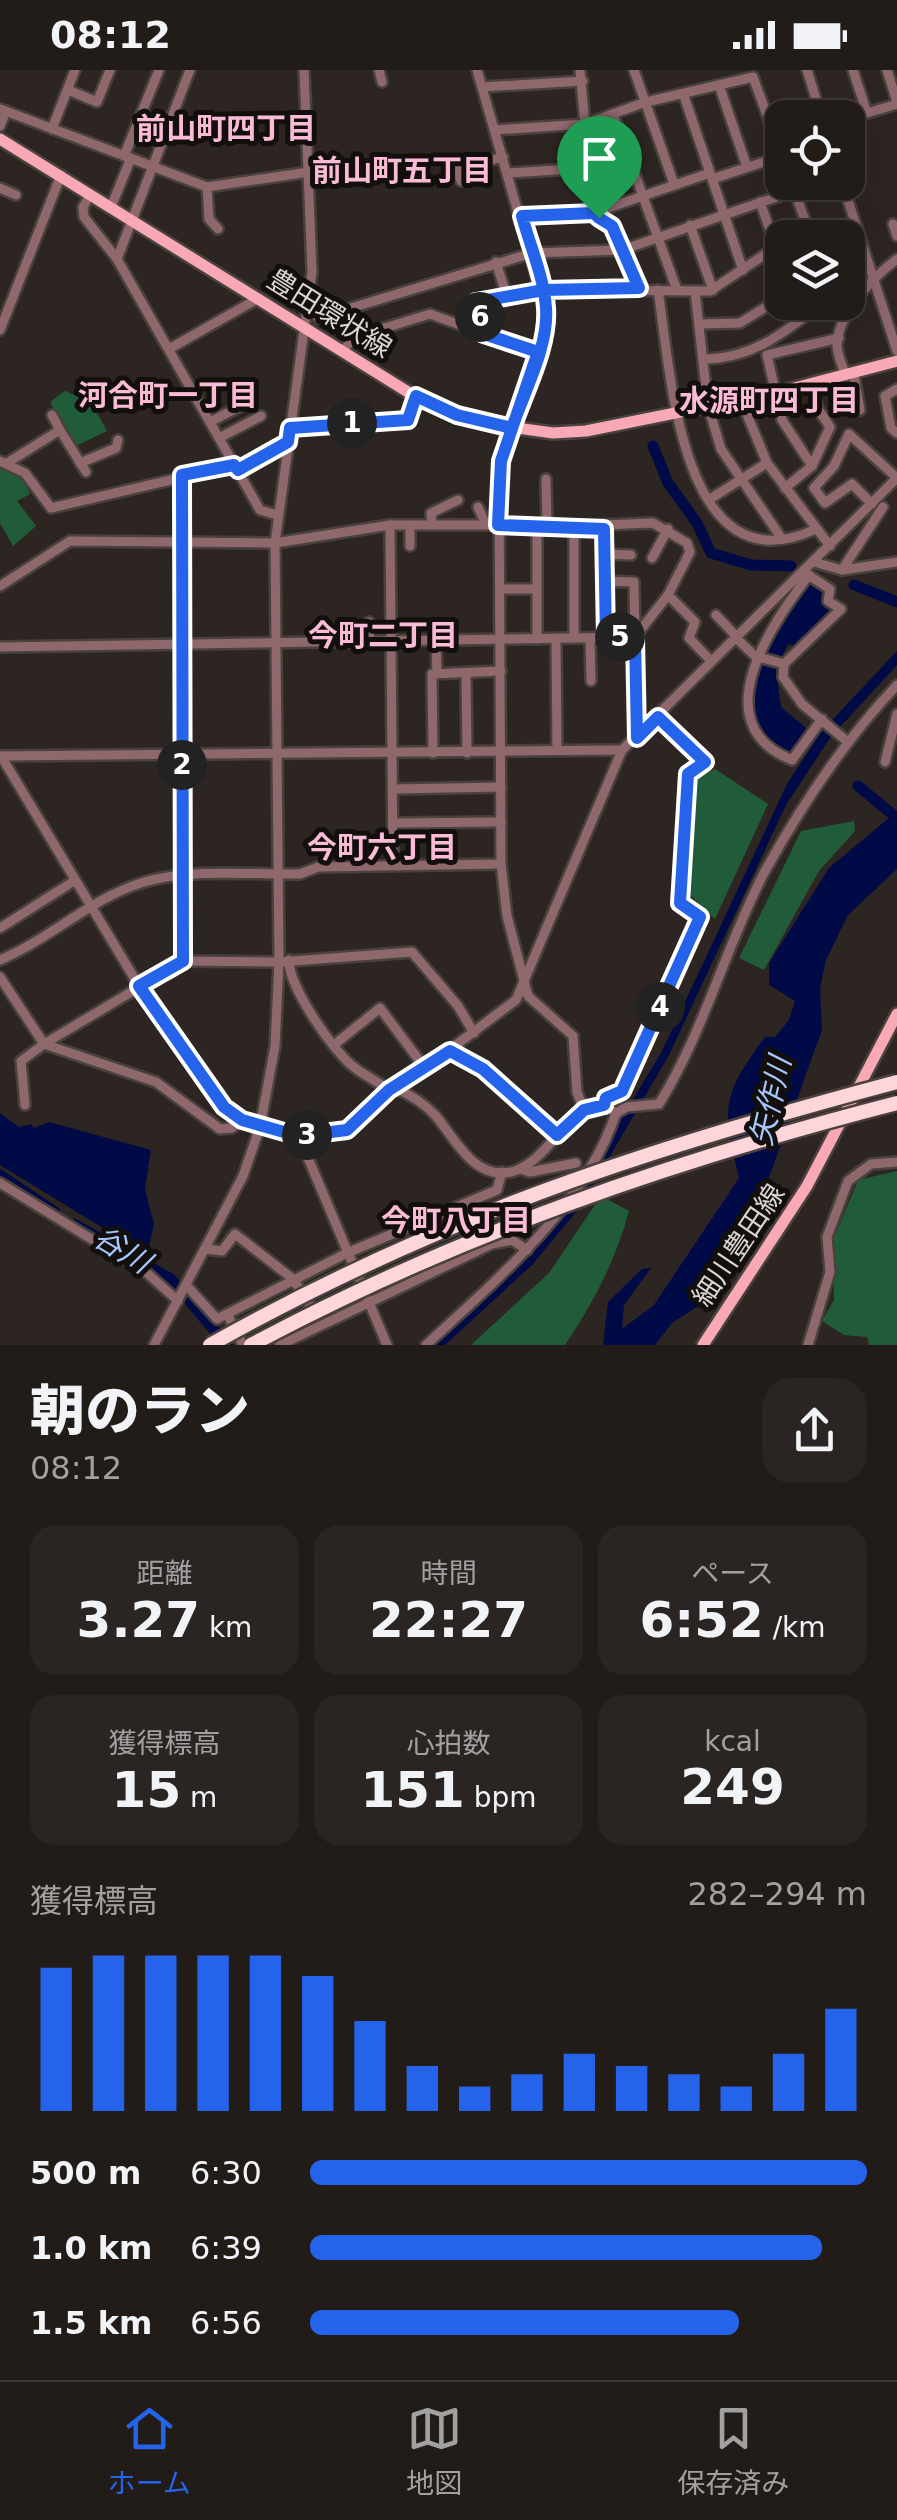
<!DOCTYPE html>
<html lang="ja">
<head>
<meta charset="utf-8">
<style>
  :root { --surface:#221c19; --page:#2a2522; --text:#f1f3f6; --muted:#a2a1a2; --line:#3f3a38; --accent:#2563eb }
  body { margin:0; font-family:"DejaVu Sans","Noto Sans JP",sans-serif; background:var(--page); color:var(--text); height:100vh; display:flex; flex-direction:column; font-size:38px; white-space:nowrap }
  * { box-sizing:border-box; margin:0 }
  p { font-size:32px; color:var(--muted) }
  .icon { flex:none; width:55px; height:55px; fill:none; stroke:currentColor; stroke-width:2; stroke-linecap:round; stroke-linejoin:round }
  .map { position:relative; height:1275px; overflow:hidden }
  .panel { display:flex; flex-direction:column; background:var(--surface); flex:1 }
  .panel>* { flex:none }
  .fabs { position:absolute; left:765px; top:30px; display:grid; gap:20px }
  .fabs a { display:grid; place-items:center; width:100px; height:100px; border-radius:20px; background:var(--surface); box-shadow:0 10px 40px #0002,0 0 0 2px var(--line); font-size:50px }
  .pin { position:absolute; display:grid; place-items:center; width:85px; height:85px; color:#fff; margin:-102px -42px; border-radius:50% 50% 50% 0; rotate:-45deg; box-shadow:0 0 10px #0007 }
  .pin .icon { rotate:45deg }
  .km { position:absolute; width:50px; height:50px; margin:-25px; border-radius:50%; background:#222; color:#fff; font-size:28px; line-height:50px; text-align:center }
  .round { display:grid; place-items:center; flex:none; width:105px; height:105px; border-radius:30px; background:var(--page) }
  .summary { display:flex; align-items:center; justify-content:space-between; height:170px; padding:0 30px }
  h1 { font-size:55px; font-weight:800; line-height:75px }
  .metrics { display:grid; grid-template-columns:repeat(3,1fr); gap:15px; height:170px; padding:10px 30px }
  .metrics div { display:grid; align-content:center; border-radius:25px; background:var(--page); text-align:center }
  .metrics b { font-size:50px; font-weight:800 }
  .metrics small { font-size:28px; font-weight:400 }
  .metrics p { font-size:28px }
  .chart { height:280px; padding:20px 30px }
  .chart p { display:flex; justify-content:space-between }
  .chart svg { width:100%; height:180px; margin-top:10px; stroke:var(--accent); stroke-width:6 }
  ul { padding:0 30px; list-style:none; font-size:32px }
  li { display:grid; grid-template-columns:160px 120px 1fr; align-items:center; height:75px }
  li i { height:25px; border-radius:12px; background:var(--accent) }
  .status { display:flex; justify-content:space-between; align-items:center; height:70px; padding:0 50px; background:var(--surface); direction:ltr }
  .status svg { height:28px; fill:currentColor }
  .menu { display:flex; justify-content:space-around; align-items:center; height:140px; border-top:2px solid var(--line); background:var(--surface); font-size:28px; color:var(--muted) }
  .menu a { display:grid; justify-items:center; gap:5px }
  .menu .selected { color:var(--accent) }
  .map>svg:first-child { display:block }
  .green { fill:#215c3a }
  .water { fill:#000a47 }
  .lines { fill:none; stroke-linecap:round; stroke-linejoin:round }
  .river { stroke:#000a47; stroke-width:11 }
  .minor-casing { stroke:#49413d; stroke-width:14 }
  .major-casing { stroke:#49413d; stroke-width:16 }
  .minor { stroke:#8f686e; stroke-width:9 }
  .major { stroke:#f9a8b5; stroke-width:11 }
  .highway-bridge-casing { stroke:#49413d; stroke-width:19; stroke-linecap:butt }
  .highway-bridge { stroke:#fed5db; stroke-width:14 }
  .route-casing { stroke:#fff; stroke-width:20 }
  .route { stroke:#2563eb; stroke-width:12 }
  .labels { text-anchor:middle; stroke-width:10; stroke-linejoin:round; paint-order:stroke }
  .street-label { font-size:28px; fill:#dbd6d3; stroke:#120f0d }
  .neighbourhood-label { font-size:30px; font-weight:bold; fill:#fabbd6; stroke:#120f0d }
  .water-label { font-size:30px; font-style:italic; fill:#a5c5fd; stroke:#120f0d }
</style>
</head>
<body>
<div class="status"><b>08:12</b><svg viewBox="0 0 49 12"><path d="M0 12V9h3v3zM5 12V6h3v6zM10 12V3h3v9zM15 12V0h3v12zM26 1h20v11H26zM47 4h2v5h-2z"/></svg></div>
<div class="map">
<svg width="897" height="1275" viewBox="0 0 897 1275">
  <rect width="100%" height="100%" fill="#2d2521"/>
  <g class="green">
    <polygon points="65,321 91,332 107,361 74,377 50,332"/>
    <polygon points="0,394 9,403 22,405 30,424 17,431 36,456 13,476 0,453"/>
    <polygon points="715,699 768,734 715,849 689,824 695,710"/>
    <polygon points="854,751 855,761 819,801 764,900 739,888 801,761"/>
    <polygon points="897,1101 897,1275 869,1275 867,1267 844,1265 822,1251 834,1230 833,1170 858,1110"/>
    <path d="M601 1126 629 1141C616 1190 593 1233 565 1275H471L549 1203Z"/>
  </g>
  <g class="water">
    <path d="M808 511 826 526 822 531 832 541 796 577 788 574 776 600 781 637 810 661 790 686C712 637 771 566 808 511Z"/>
    <polygon points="897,581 897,595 830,668 786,735 669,985 581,1136 532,1195 445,1275 432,1275 563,1147 662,981 787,714 821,662"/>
    <path d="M897 741V799L848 845 826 890 820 918 822 960 750 1160 697 1237 672 1253 655 1275H603L608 1232 642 1199 651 1198 624 1235 622 1259 654 1235 739 1108C722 1037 721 1027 765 967H775L789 950 795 931 769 915V893L829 798Z"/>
    <polygon points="0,1043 19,1057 31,1054 34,1058 49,1052 151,1080 145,1119 154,1154 147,1185 0,1095"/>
  </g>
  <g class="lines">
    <g class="river">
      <polyline points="653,376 668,413 697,453 711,483 751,495 791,496"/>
      <polyline points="854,515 897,532"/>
      <polyline points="858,716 897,748"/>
      <polyline points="0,1105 55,1142"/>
      <polyline points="74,1154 171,1209 227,1275"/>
    </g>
    <defs>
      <g id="minor">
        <polyline points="379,0 382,12"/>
        <polyline points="477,0 546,240 545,257 499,410 501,794 507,846 528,926 573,966 577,1022 584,1040"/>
        <polyline points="580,0 593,143 612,157 639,217"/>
        <polyline points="634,0 674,114"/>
        <polyline points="807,0 822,48"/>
        <polyline points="853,0 867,43 897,34"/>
        <polyline points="887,0 897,32"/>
        <polyline points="482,17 583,11"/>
        <polyline points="720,18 747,97"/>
        <polyline points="68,20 97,32 110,0"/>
        <polyline points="684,26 743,200"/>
        <polyline points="0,39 207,117 309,102"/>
        <polyline points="613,44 677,220"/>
        <polyline points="0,56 6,41"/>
        <polyline points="52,59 75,0"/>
        <polyline points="495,60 585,54 646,32 753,7 782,86"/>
        <polyline points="124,86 159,0"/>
        <polyline points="509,103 589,98"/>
        <polyline points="712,109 782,86"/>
        <polyline points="461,111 456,99 503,87"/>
        <polyline points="842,112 897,281"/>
        <polyline points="207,117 209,149 218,159"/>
        <polyline points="0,118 16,125"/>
        <polyline points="91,124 83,137 84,147 117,189 260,440 277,445"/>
        <polyline points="760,132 776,177"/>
        <polyline points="111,137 131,88"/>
        <polyline points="522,147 593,143 710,103"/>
        <polyline points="893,154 897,166"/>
        <polyline points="690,155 713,220"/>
        <polyline points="790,168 806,153 791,112"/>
        <polyline points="117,189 190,0"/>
        <polyline points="496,192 507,227"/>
        <path d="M658 220C671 301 680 522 816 459"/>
        <polyline points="695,221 708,336 721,379 782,469"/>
        <polyline points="318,248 532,183 622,180 794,121"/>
        <polyline points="699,254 740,253 782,227"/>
        <polyline points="0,260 61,105"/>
        <polyline points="483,264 476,232 543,220 710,221 782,173"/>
        <polyline points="169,279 259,228"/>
        <polyline points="343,280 355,267 430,244 538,283"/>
        <path d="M703 289C753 289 785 262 824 232"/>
        <polyline points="854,305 860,340"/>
        <path d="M846 306C843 297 837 285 837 275 838 243 874 206 897 189"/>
        <polyline points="897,319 885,326 891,358 897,363"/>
        <polyline points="741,330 767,393 830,476"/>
        <polyline points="52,345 60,360"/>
        <polyline points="210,352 252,330"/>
        <polyline points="291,358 407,350 416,327"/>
        <polyline points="219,368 261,346"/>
        <polyline points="0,391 25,403 51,438 235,395"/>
        <polyline points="7,393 60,360 86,402"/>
        <polyline points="80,393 116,378 118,370"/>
        <polyline points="812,396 782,350 767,285 839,268"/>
        <polyline points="237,400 288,372"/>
        <polyline points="182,405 183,891"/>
        <polyline points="546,409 547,455"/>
        <polyline points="785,418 812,396 830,357 818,339 811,314"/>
        <polyline points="710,429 767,393"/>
        <polyline points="872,434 852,414 825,433 814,418 834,396 849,364 897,408"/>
        <polyline points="478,437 486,455"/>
        <polyline points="390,455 393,795"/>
        <polyline points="432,455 431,443 458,430"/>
        <polyline points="537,455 537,569"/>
        <polyline points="574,455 574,568"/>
        <polyline points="601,455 653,453 687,473 690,482 668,525 635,567"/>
        <polyline points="410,476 410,455"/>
        <polyline points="604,484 631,485"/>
        <polyline points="652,488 668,459"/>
        <polyline points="814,492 842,500 897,492"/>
        <polyline points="842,500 883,437"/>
        <polyline points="805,503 830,519 828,531 841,539 784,594 783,607 802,634 848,672"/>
        <path d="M809 505C772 553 702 654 792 690L822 649"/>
        <polyline points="604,511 634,512 635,567"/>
        <polyline points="0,516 70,471 275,473 390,455 601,455 606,568"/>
        <polyline points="500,519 537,519"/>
        <polyline points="668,525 695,552 689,568 711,591"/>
        <polyline points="716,545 737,567"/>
        <polyline points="369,552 370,572"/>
        <polyline points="590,568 591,611"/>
        <polyline points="736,568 755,586 784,594"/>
        <polyline points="556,569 557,680"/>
        <polyline points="436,572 437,603"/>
        <polyline points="0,577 635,567 637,668"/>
        <polyline points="466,603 467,683"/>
        <polyline points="433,683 432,604 501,601"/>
        <polyline points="0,686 622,680"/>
        <path d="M1 686 139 916 225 1037C251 1058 282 1053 300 1069L387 1275"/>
        <polyline points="885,692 897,644"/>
        <polyline points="393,719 501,717"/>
        <polyline points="393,753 501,752"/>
        <polyline points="0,858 74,811"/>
        <path d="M0 890C50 869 91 828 144 812 191 798 250 805 300 804L318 797 501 794"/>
        <path d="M289 890C288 916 334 983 355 998 366 1006 378 1012 389 1020"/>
        <polyline points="0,907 44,974 183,891 279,892 412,882 458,936 474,963"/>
        <polyline points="335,974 380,938 425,998"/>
        <polyline points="450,981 483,999 557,1065"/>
        <path d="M397 1018C411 1026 424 1033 435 1045 454 1067 473 1110 511 1102 548 1093 564 1039 604 1035L616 1043 627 1037 659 1034C704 962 725 878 764 803 801 736 844 671 897 615"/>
        <polyline points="25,1035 21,991 44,974 156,1012 220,1059 232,1058 241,1050"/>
        <polyline points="604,1035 606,1029 623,1021 700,847 680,833 689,704 705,692 658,647"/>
        <polyline points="298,1066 347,1060 389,1020 409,1010 516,930 622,680 897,408"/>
        <polyline points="520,1099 530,1102 576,1093"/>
        <polyline points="0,1113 147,1203 178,1231"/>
        <polyline points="207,1179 222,1181 235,1164 293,1209 315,1243"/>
        <polyline points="187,1216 217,1249 347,1183 497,1120 502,1102"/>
        <polyline points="227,1244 243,1275"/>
        <polyline points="154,1275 243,1106 260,1057 275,976 279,892 275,473 312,202 304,0"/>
        <polyline points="280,1275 492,1174 512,1170 527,1180"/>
        <path d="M426 1275C495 1211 586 1135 616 1043"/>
        <polyline points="808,1275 830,1202 827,1167 848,1111 871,1094 897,1092"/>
      </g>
      <g id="major">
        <polyline points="0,69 416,327 488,354 553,363 586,361 775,323 897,291"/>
        <polyline points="703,1275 807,1116 897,944"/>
      </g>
    </defs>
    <use href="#minor" class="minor-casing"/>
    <use href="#major" class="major-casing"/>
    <use href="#minor" class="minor"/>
    <use href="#major" class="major"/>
    <defs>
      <g id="highway-bridge">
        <path d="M210 1275C436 1148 648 1078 897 1012"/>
        <path d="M251 1275C457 1165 671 1091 897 1033"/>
      </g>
    </defs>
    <use href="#highway-bridge" class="highway-bridge-casing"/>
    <use href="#highway-bridge" class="highway-bridge"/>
  </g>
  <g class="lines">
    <defs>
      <path id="route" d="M599 148 594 143 522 146C530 176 544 207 546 238 549 276 524 322 512 358L457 345 416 326 408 350 290 358 288 372 238 400 234 395 182 405 183 891 139 916 224 1037 242 1050 298 1066 347 1060 389 1020 450 981 483 999 557 1065 584 1040 604 1035 606 1028 622 1021 700 847 680 833 688 704 705 692 658 647 637 668 635 567 606 568 604 459 498 455 501 391 538 282 484 264 476 232 544 220 639 218 612 156 599 148"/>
    </defs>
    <use href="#route" class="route-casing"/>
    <use href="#route" class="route"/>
  </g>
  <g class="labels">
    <g class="street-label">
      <text transform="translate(330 243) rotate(32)" y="10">豊田環状線</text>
      <text transform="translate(738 1175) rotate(-56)" y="10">細川豊田線</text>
    </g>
    <g class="neighbourhood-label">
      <text x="226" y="69">前山町四丁目</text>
      <text x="402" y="111">前山町五丁目</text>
      <text x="168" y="336">河合町一丁目</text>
      <text x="769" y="341">水源町四丁目</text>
      <text x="383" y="576">今町二丁目</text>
      <text x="382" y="788">今町六丁目</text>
      <text x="456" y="1161">今町八丁目</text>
    </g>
    <g class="water-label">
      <text transform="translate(771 1031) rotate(-77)" y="10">矢作川</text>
      <text transform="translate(122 1180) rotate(31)" y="10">谷川</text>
    </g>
  </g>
</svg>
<div class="fabs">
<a><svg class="icon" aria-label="locate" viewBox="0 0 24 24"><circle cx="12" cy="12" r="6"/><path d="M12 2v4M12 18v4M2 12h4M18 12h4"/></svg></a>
<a><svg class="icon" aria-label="layers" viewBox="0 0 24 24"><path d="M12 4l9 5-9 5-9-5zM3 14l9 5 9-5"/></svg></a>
</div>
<div class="pin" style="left:599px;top:148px;background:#1e9e55"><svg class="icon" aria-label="arrive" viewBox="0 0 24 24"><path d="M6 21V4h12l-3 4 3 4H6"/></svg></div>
<b class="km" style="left:352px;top:353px">1</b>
<b class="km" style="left:182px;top:695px">2</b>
<b class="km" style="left:307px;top:1065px">3</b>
<b class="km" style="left:660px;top:937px">4</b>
<b class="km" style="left:620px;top:567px">5</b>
<b class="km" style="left:480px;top:247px">6</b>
</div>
<section class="panel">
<div class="summary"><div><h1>朝のラン</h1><p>08:12</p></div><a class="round"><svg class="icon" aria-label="share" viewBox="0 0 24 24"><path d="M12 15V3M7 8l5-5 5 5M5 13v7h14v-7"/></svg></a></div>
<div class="metrics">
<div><p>距離</p><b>3.27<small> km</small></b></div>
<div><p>時間</p><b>22:27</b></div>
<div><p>ペース</p><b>6:52<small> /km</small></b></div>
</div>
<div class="metrics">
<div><p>獲得標高</p><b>15<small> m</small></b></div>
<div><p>心拍数</p><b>151<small> bpm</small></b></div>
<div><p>kcal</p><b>249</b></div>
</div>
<div class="chart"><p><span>獲得標高</span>282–294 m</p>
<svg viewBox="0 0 160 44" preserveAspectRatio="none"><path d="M5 44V9M15 44V6M25 44V6M35 44V6M45 44V6M55 44V11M65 44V22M75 44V33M85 44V38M95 44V35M105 44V30M115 44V33M125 44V35M135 44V38M145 44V30M155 44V19"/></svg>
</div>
<ul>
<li><b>500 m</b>6:30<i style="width:100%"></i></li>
<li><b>1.0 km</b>6:39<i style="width:92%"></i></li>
<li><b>1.5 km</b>6:56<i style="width:77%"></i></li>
</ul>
</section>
<nav class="menu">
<a class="selected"><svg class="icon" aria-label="home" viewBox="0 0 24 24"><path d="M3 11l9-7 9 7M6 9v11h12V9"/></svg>ホーム</a>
<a><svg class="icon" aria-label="map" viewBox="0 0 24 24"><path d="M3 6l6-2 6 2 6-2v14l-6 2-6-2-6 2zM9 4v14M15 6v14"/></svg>地図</a>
<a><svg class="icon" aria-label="saved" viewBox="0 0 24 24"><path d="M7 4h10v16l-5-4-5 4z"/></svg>保存済み</a>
</nav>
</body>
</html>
